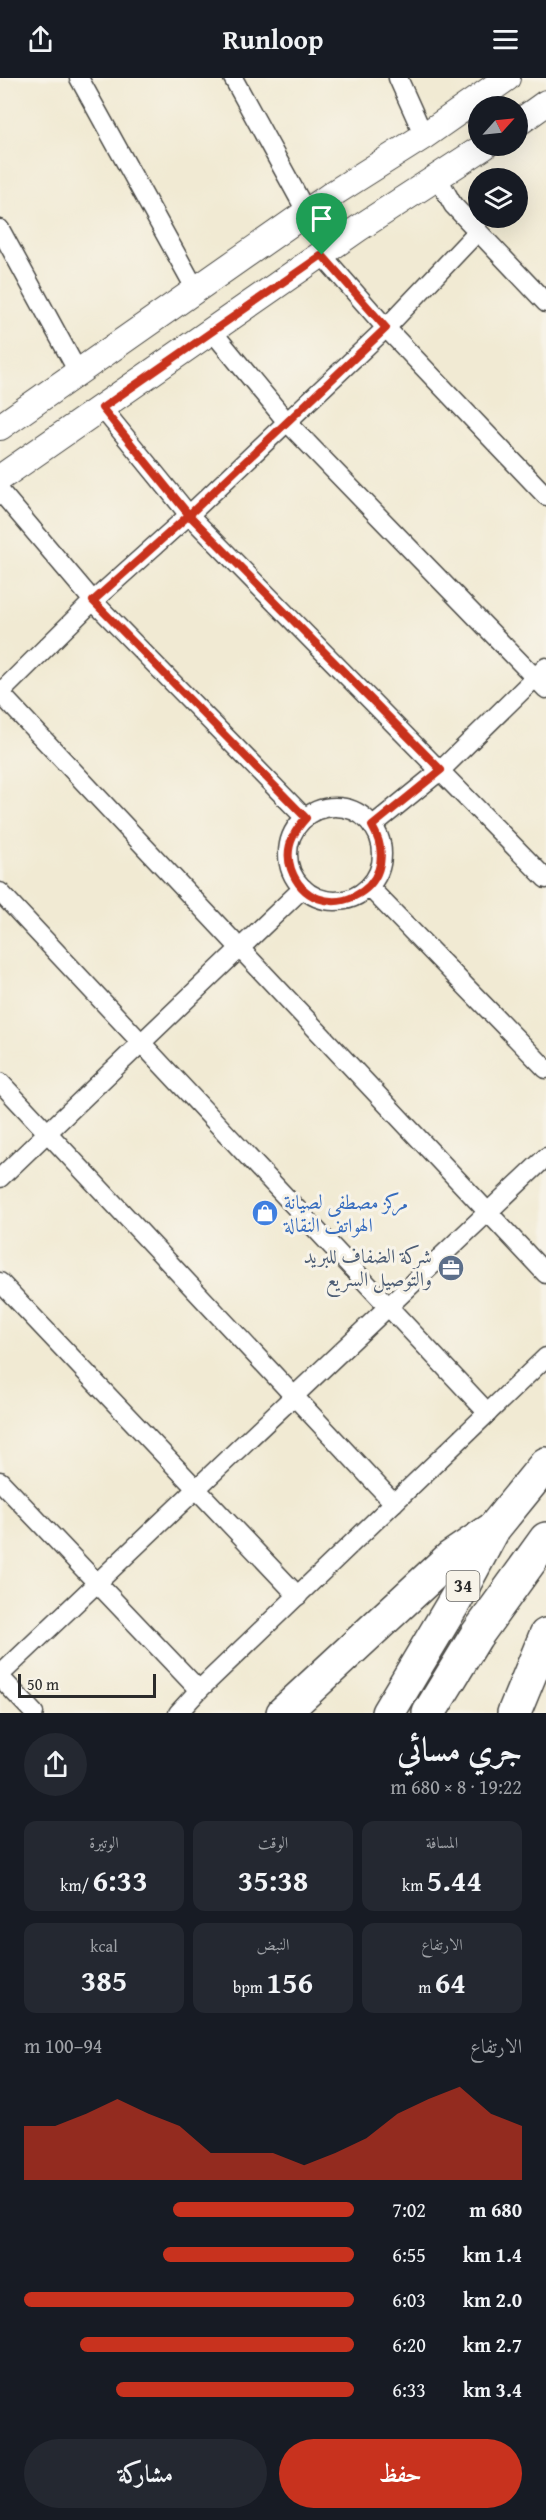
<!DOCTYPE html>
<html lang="ar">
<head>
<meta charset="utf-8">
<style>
  :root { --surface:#171b24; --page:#242831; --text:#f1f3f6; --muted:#9ea1a6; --accent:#c8321e }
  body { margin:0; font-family:"Gentium Book Plus",Amiri,serif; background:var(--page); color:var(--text); direction:rtl; height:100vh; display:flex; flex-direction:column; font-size:22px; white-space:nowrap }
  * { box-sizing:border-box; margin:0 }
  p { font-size:20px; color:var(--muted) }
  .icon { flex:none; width:33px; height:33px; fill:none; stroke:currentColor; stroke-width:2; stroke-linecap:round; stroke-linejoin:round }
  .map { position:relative; height:1635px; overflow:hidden; direction:ltr }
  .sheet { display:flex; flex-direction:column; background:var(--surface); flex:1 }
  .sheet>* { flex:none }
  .needle { width:39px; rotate:63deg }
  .controls { position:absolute; left:468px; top:18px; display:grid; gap:12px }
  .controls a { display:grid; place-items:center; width:60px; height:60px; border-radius:50%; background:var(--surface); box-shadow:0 6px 24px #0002; font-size:30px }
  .scale { position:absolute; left:18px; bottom:15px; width:138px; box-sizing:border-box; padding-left:6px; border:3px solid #2b2b2b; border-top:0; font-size:16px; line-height:21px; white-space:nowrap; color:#2b2b2b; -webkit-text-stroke:4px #f7f3e8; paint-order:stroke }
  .pin { position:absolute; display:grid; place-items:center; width:51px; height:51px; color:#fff; margin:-62px -26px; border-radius:50% 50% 50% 0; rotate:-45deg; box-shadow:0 0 6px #0007 }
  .pin .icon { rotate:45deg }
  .round { display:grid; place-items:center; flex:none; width:63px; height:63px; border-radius:32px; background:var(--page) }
  .summary { display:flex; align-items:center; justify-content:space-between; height:102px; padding:0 24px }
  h1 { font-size:33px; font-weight:700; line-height:45px }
  .figures { display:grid; grid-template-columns:repeat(3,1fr); gap:9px; height:102px; padding:6px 24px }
  .figures div { display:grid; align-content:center; border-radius:12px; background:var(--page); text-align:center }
  .figures b { font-size:30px; font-weight:700 }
  .figures small { font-size:16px; font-weight:400 }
  .figures p { font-size:16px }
  .chart { height:168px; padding:12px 24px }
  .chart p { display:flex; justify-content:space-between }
  .chart svg { width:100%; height:108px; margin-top:6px; fill:var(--accent); opacity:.7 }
  .cta { display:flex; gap:12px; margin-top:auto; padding:12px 24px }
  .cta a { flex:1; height:69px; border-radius:36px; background:var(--accent); color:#fff; font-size:24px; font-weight:700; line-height:69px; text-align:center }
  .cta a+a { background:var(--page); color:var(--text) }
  ul { padding:0 24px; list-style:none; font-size:20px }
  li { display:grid; grid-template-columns:96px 72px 1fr; align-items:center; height:45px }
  li i { height:15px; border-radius:8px; background:var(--accent) }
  header { display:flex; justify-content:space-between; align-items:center; height:78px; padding:0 24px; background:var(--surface); font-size:27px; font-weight:700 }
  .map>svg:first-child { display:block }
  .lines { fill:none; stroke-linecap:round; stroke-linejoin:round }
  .street-casing { stroke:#494844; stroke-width:21 }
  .secondary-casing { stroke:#494844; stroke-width:28 }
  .highway-casing { stroke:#494844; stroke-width:36 }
  .street { stroke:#fff; stroke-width:18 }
  .secondary { stroke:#fff; stroke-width:26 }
  .highway { stroke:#fff; stroke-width:33 }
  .route-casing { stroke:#fff; stroke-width:12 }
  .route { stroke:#c8321e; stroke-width:8 }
  .labels { text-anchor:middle; stroke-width:6; stroke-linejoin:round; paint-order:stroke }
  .shield { fill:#f7f3e8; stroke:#686764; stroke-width:1.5 }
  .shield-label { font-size:18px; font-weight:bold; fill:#2b2b2b }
  .shop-label { font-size:20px; fill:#366cbe; stroke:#f7f3e8; text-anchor:start }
  .service-label { font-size:20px; fill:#4e5e75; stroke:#f7f3e8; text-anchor:end }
</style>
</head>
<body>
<header><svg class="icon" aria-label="menu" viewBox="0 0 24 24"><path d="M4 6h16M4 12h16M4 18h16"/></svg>Runloop<svg class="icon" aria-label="share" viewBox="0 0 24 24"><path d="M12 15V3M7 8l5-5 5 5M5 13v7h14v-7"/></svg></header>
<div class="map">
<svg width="546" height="1635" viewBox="0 0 546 1635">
  <rect width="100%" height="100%" fill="#f7f3e8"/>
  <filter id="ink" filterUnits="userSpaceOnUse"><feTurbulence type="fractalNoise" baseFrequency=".0167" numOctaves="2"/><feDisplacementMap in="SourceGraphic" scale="12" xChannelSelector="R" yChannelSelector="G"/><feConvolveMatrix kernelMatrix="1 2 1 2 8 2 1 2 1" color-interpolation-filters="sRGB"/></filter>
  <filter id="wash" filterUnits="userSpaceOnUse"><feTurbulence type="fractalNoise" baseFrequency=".008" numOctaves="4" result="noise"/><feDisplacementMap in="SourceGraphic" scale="24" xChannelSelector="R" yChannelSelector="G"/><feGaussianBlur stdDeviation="1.35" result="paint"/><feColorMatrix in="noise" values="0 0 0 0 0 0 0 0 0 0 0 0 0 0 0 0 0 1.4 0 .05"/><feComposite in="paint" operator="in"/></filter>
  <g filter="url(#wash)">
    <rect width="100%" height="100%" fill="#f1ead3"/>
  </g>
  <g filter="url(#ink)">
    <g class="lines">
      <defs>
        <g id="street">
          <polyline points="79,0 196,212"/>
          <polyline points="233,0 307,135"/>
          <polyline points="398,0 424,58"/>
          <polyline points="438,100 453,127 546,225"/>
          <polyline points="0,151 78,294"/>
          <polyline points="322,177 386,250 546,418"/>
          <polyline points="212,253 287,344 546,611"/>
          <polyline points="102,330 189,437 546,801"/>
          <polyline points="0,413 93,523 305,740"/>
          <polyline points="0,615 546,1196"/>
          <polyline points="0,615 93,523 189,437 386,250 478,153"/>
          <circle cx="335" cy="776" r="47"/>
          <polyline points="372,748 441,692 546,589"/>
          <polyline points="369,809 546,991"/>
          <polyline points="0,814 488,1335"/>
          <polyline points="0,1004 394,1425"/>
          <polyline points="0,1100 303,810"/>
          <polyline points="0,1204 298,1518"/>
          <polyline points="0,1403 199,1612"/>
          <polyline points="0,1597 546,1079"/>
          <polyline points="0,1599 34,1635"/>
          <polyline points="178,1635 199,1612 546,1279"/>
        </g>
        <g id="secondary">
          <polyline points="518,45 546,25"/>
          <polyline points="0,349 334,115 424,58 507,0"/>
          <polyline points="0,400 359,150 485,68"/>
        </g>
        <g id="highway">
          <polyline points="283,1635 450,1480 490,1453"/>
          <polyline points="388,1635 456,1521 494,1450 546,1386"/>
          <polyline points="429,1635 476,1558 546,1461"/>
          <polyline points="514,1635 546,1557"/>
        </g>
      </defs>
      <use href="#street" class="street-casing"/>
      <use href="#secondary" class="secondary-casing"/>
      <use href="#highway" class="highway-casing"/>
      <use href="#street" class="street"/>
      <use href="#secondary" class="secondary"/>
      <use href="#highway" class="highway"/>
    </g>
  </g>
  <g class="lines" filter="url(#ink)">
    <defs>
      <path id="route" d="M322 177 386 250 189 437 93 523 306 740C293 754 284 771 291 791 314 855 410 814 372 748L441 692 189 437 102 330 322 177"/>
    </defs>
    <use href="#route" class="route-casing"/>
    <use href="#route" class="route"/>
  </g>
  <defs>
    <symbol id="shop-disc" viewBox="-11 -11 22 22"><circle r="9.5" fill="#3f7fe0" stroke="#f7f3e8"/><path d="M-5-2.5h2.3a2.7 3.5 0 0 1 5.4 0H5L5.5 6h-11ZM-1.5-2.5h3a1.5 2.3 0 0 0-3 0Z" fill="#fff"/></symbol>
    <symbol id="office-disc" viewBox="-11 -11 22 22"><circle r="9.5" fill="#5c6f8a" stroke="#f7f3e8"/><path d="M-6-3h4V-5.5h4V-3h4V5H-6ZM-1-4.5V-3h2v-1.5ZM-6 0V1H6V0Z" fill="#fff"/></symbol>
  </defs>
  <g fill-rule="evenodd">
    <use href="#shop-disc" x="250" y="1120" width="30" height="30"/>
    <use href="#office-disc" x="436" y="1175" width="30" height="30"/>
  </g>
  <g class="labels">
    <rect class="shield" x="446.5" y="1493" width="33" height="30" rx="4.5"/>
    <g class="shield-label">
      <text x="463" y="1514">34</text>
    </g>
    <g class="shop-label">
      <text x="284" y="1131">مركز مصطفى لصيانة<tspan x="284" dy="23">الهواتف النقالة</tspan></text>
    </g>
    <g class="service-label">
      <text x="432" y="1185">شركة الضفاف للبريد<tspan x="432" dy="23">والتوصيل السريع</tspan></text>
    </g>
  </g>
</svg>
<div class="controls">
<a><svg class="needle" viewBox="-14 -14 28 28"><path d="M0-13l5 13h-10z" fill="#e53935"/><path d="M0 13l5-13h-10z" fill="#9ea1a6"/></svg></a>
<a><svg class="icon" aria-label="layers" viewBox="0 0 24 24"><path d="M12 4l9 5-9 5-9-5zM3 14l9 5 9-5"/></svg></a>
</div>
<div class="scale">50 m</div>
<div class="pin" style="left:322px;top:177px;background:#1e9e55"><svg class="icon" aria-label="arrive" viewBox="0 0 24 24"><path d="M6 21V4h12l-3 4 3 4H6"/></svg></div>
</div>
<section class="sheet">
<div class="summary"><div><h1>جري مسائي</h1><p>19:22 · 8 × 680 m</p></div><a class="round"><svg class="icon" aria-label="share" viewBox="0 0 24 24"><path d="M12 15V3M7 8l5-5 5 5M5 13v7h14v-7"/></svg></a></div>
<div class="figures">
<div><p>المسافة</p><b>5.44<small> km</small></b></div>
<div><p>الوقت</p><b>35:38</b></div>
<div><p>الوتيرة</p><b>6:33<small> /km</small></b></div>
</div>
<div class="figures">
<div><p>الارتفاع</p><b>64<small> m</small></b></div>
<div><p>النبض</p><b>156<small> bpm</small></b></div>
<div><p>kcal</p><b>385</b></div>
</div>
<div class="chart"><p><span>الارتفاع</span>94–100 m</p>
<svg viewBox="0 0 160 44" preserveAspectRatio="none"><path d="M0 44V22L10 22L20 17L30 11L40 17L50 22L60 33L70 33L80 33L90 38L100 33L110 27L120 17L130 11L140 6L150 17L160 22V44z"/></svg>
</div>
<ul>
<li><b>680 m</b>7:02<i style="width:55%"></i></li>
<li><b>1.4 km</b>6:55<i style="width:58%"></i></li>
<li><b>2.0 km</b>6:03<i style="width:100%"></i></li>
<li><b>2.7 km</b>6:20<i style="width:83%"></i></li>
<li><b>3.4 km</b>6:33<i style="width:72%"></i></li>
</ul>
<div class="cta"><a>حفظ</a><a>مشاركة</a></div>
</section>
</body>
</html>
